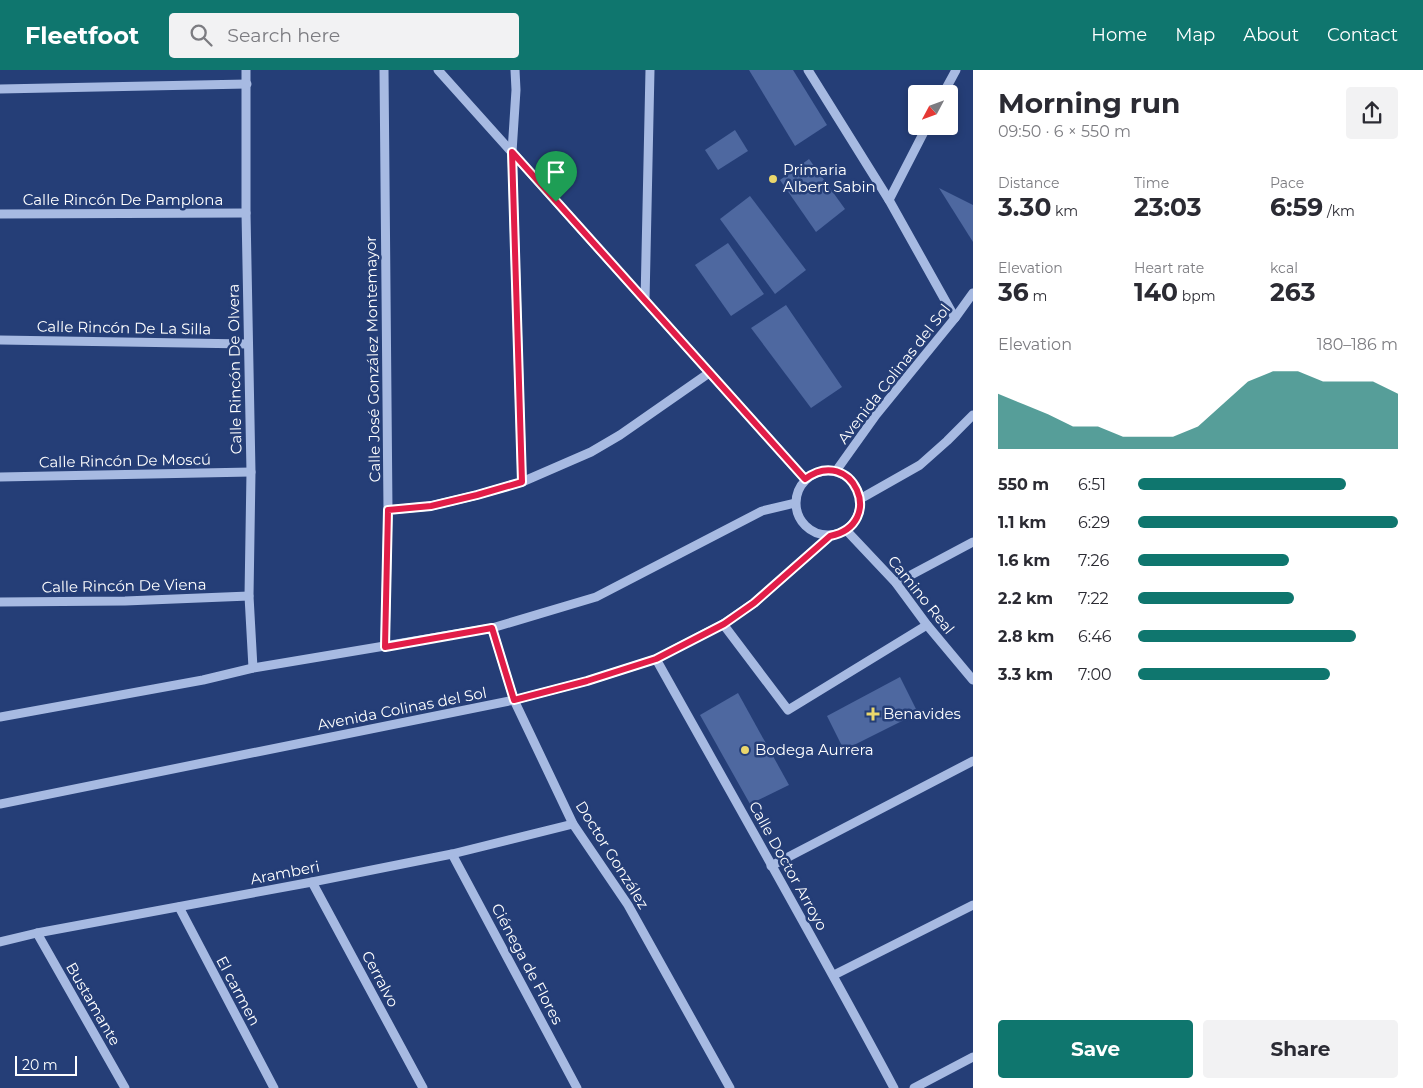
<!DOCTYPE html>
<html lang="en">
<head>
<meta charset="utf-8">
<style>
  :root { --surface:#fff; --page:#f2f2f3; --text:#2b2b33; --muted:#7c7c81; --accent:#0f766e }
  body { margin:0; font-family:Montserrat,sans-serif; background:var(--page); color:var(--text); height:100vh; display:flex; flex-direction:column; font-size:19px; white-space:nowrap }
  * { box-sizing:border-box; margin:0 }
  p { font-size:16px; color:var(--muted) }
  .icon { flex:none; width:28px; height:28px; fill:none; stroke:currentColor; stroke-width:2; stroke-linecap:round; stroke-linejoin:round }
  .map { position:relative; flex:1; overflow:hidden }
  .panel { display:flex; flex-direction:column; background:var(--surface); width:450px }
  .panel>* { flex:none }
  .needle { width:32px; rotate:229deg }
  .tools { position:absolute; left:908px; top:15px; display:grid; gap:10px }
  .tools a { display:grid; place-items:center; width:50px; height:50px; border-radius:5px; background:var(--surface); box-shadow:0 2px 8px #0003; font-size:25px }
  .scale { position:absolute; left:15px; bottom:12px; width:62px; box-sizing:border-box; padding-left:5px; border:2px solid #fff; border-top:0; font-size:14px; line-height:18px; white-space:nowrap; color:#fff; -webkit-text-stroke:4px #253e77; paint-order:stroke }
  .pin { position:absolute; display:grid; place-items:center; width:42px; height:42px; color:#fff; margin:-51px -21px; border-radius:50% 50% 50% 0; rotate:-45deg; box-shadow:0 0 5px #0007 }
  .pin .icon { rotate:45deg }
  .round { display:grid; place-items:center; flex:none; width:52px; height:52px; border-radius:5px; background:var(--page) }
  .headline { display:flex; align-items:center; justify-content:space-between; height:85px; padding:0 25px }
  h1 { font-size:28px; font-weight:700; line-height:38px }
  .metrics { display:grid; grid-template-columns:repeat(3,1fr); gap:8px; height:85px; padding:5px 25px }
  .metrics div { display:grid; align-content:center }
  .metrics b { font-size:25px; font-weight:700 }
  .metrics small { font-size:14px; font-weight:400 }
  .metrics p { font-size:14px }
  .chart { height:140px; padding:10px 25px }
  .chart p { display:flex; justify-content:space-between }
  .chart svg { width:100%; height:90px; margin-top:5px; fill:var(--accent); opacity:.7 }
  .primary-button { display:flex; gap:10px; margin-top:auto; padding:10px 25px }
  .primary-button a { flex:1; height:58px; border-radius:5px; background:var(--accent); color:#fff; font-size:20px; font-weight:700; line-height:58px; text-align:center }
  .primary-button a+a { background:var(--page); color:var(--text) }
  ul { padding:0 25px; list-style:none; font-size:16px }
  li { display:grid; grid-template-columns:80px 60px 1fr; align-items:center; height:38px }
  li i { height:12px; border-radius:6px; background:var(--accent) }
  header { display:flex; align-items:center; gap:30px; box-sizing:border-box; height:70px; padding:0 25px; background:var(--accent); color:#fff }
  header strong { font-size:24px }
  nav { display:flex; gap:28px; margin-inline-start:auto; font-size:18px }
  .search { width:350px; height:45px; background:var(--page); display:flex; align-items:center; gap:12px; box-sizing:border-box; padding:0 18px; border-radius:5px; color:var(--muted); font-size:19px }
  main { display:flex; flex:1; min-height:0 }
  .map>svg:first-child { display:block }
  .building { fill:#4e68a0 }
  .lines { fill:none; stroke-linecap:round; stroke-linejoin:round }
  .minor { stroke:#a7bae2; stroke-width:9 }
  .route-casing { stroke:#fff; stroke-width:10 }
  .route { stroke:#e11d48; stroke-width:6 }
  .poi-dot { fill:#ebd76c; stroke:#253e77; stroke-width:2 }
  .labels { text-anchor:middle; stroke-width:5; stroke-linejoin:round; paint-order:stroke }
  .poi-label { font-size:15px; fill:#fff; stroke:#253e77; text-anchor:start }
  .street-label { font-size:15px; fill:#fff; stroke:#253e77 }
</style>
</head>
<body>
<header>
<strong>Fleetfoot</strong>
<div class="search"><svg class="icon" aria-label="search" viewBox="0 0 24 24"><circle cx="10" cy="10" r="6"/><path d="M15 15l6 6"/></svg>Search here</div>
<nav><a>Home</a><a>Map</a><a>About</a><a>Contact</a></nav>
</header>
<main>
<div class="map">
<svg width="973" height="1018" viewBox="0 0 973 1018">
  <rect width="100%" height="100%" fill="#253e77"/>
  <g class="building">
    <polygon points="749,0 793,0 827,55 795,76"/>
    <polygon points="735,60 748,81 718,100 705,80"/>
    <polygon points="809,89 845,139 816,162 780,110"/>
    <polygon points="939,118 973,135 973,172"/>
    <polygon points="750,126 806,200 775,224 720,149"/>
    <polygon points="728,173 764,224 731,246 695,195"/>
    <polygon points="786,235 842,317 811,338 751,258"/>
    <polygon points="900,607 918,643 844,680 827,646"/>
    <polygon points="738,623 789,715 750,734 700,645"/>
  </g>
  <g class="lines">
    <g class="minor">
      <polyline points="246,0 246,143 251,402 249,526 253,598"/>
      <polyline points="384,0 388,440 385,577"/>
      <polyline points="438,0 805,409"/>
      <polyline points="515,0 516,20 512,82 522,412"/>
      <polyline points="808,0 889,130 955,248"/>
      <polyline points="0,19 247,14"/>
      <polyline points="943,24 956,0"/>
      <polyline points="889,130 927,56"/>
      <polyline points="0,144 246,143"/>
      <polyline points="645,231 650,0"/>
      <polyline points="0,270 248,274"/>
      <circle cx="828" cy="433" r="32"/>
      <polyline points="836,401 876,345 955,248 973,223"/>
      <polyline points="0,407 251,402"/>
      <polyline points="860,429 920,395 947,371 973,345"/>
      <polyline points="388,440 431,436 477,425 522,412 591,382 620,365 709,303"/>
      <polyline points="846,460 896,513 927,555 973,610"/>
      <polyline points="896,513 973,472"/>
      <polyline points="0,532 125,531 249,526"/>
      <polyline points="723,554 788,640 927,555"/>
      <polyline points="492,558 514,630 573,754 628,835 730,1018"/>
      <path d="M656 589C736 732 817 874 894 1018"/>
      <polyline points="0,647 203,610 253,598 492,558 596,527 762,441 795,433"/>
      <polyline points="0,734 514,630 587,611 656,589 723,554 754,533 830,466"/>
      <polyline points="452,784 577,1018"/>
      <polyline points="771,796 973,691"/>
      <polyline points="312,812 423,1018"/>
      <polyline points="179,837 274,1018"/>
      <polyline points="37,863 125,1018"/>
      <polyline points="0,872 37,863 312,812 452,784 573,754"/>
      <polyline points="834,905 973,835"/>
      <polyline points="914,1018 973,987"/>
    </g>
  </g>
  <g class="lines">
    <defs>
      <path id="route" d="M512 82 805 409C852 374 888 454 830 466L754 533 724 554 656 589 587 611 514 630 492 558 385 577 388 440 431 436 477 425 522 412Z"/>
    </defs>
    <use href="#route" class="route-casing"/>
    <use href="#route" class="route"/>
  </g>
  <g class="poi-dot">
    <circle cx="773" cy="109" r="5"/>
    <path d="M870.5 636.5h5v5h5v5h-5v5h-5v-5h-5v-5h5z"/>
    <circle cx="745" cy="680" r="5"/>
  </g>
  <g class="labels">
    <g class="poi-label">
      <text x="783" y="105">Primaria<tspan x="783" dy="17">Albert Sabin</tspan></text>
      <text x="883" y="649">Benavides</text>
      <text x="755" y="685">Bodega Aurrera</text>
    </g>
    <g class="street-label">
      <text x="123" y="135">Calle Rincón De Pamplona</text>
      <text transform="translate(124 258) rotate(1)" y="5">Calle Rincón De La Silla</text>
      <text transform="translate(373 289) rotate(-91)" y="5">Calle José González Montemayor</text>
      <text transform="translate(235 299) rotate(-91)" y="5">Calle Rincón De Olvera</text>
      <text transform="translate(894 304) rotate(-52)" y="5">Avenida Colinas del Sol</text>
      <text transform="translate(125 391) rotate(-1)" y="5">Calle Rincón De Moscú</text>
      <text transform="translate(124 516) rotate(-1)" y="5">Calle Rincón De Viena</text>
      <text transform="translate(921 525) rotate(51)" y="5">Camino Real</text>
      <text transform="translate(402 639) rotate(-11)" y="5">Avenida Colinas del Sol</text>
      <text transform="translate(612 785) rotate(58)" y="5">Doctor González</text>
      <text transform="translate(788 796) rotate(61)" y="5">Calle Doctor Arroyo</text>
      <text transform="translate(285 803) rotate(-11)" y="5">Aramberi</text>
      <text transform="translate(527 894) rotate(62)" y="5">Ciénega de Flores</text>
      <text transform="translate(380 909) rotate(62)" y="5">Cerralvo</text>
      <text transform="translate(238 921) rotate(62)" y="5">El carmen</text>
      <text transform="translate(93 934) rotate(60)" y="5">Bustamante</text>
    </g>
  </g>
</svg>
<div class="tools">
<a><svg class="needle" viewBox="-14 -14 28 28"><path d="M0-13l5 13h-10z" fill="#e53935"/><path d="M0 13l5-13h-10z" fill="#7c7c81"/></svg></a>
</div>
<div class="scale">20 m</div>
<div class="pin" style="left:556px;top:132px;background:#1e9e55"><svg class="icon" aria-label="arrive" viewBox="0 0 24 24"><path d="M6 21V4h12l-3 4 3 4H6"/></svg></div>
</div>
<section class="panel">
<div class="headline"><div><h1>Morning run</h1><p>09:50 · 6 × 550 m</p></div><a class="round"><svg class="icon" aria-label="share" viewBox="0 0 24 24"><path d="M12 15V3M7 8l5-5 5 5M5 13v7h14v-7"/></svg></a></div>
<div class="metrics">
<div><p>Distance</p><b>3.30<small> km</small></b></div>
<div><p>Time</p><b>23:03</b></div>
<div><p>Pace</p><b>6:59<small> /km</small></b></div>
</div>
<div class="metrics">
<div><p>Elevation</p><b>36<small> m</small></b></div>
<div><p>Heart rate</p><b>140<small> bpm</small></b></div>
<div><p>kcal</p><b>263</b></div>
</div>
<div class="chart"><p><span>Elevation</span>180–186 m</p>
<svg viewBox="0 0 160 44" preserveAspectRatio="none"><path d="M0 44V17L10 22L20 27L30 33L40 33L50 38L60 38L70 38L80 33L90 22L100 11L110 6L120 6L130 11L140 11L150 11L160 17V44z"/></svg>
</div>
<ul>
<li><b>550 m</b>6:51<i style="width:80%"></i></li>
<li><b>1.1 km</b>6:29<i style="width:100%"></i></li>
<li><b>1.6 km</b>7:26<i style="width:58%"></i></li>
<li><b>2.2 km</b>7:22<i style="width:60%"></i></li>
<li><b>2.8 km</b>6:46<i style="width:84%"></i></li>
<li><b>3.3 km</b>7:00<i style="width:74%"></i></li>
</ul>
<div class="primary-button"><a>Save</a><a>Share</a></div>
</section>
</main>
</body>
</html>
